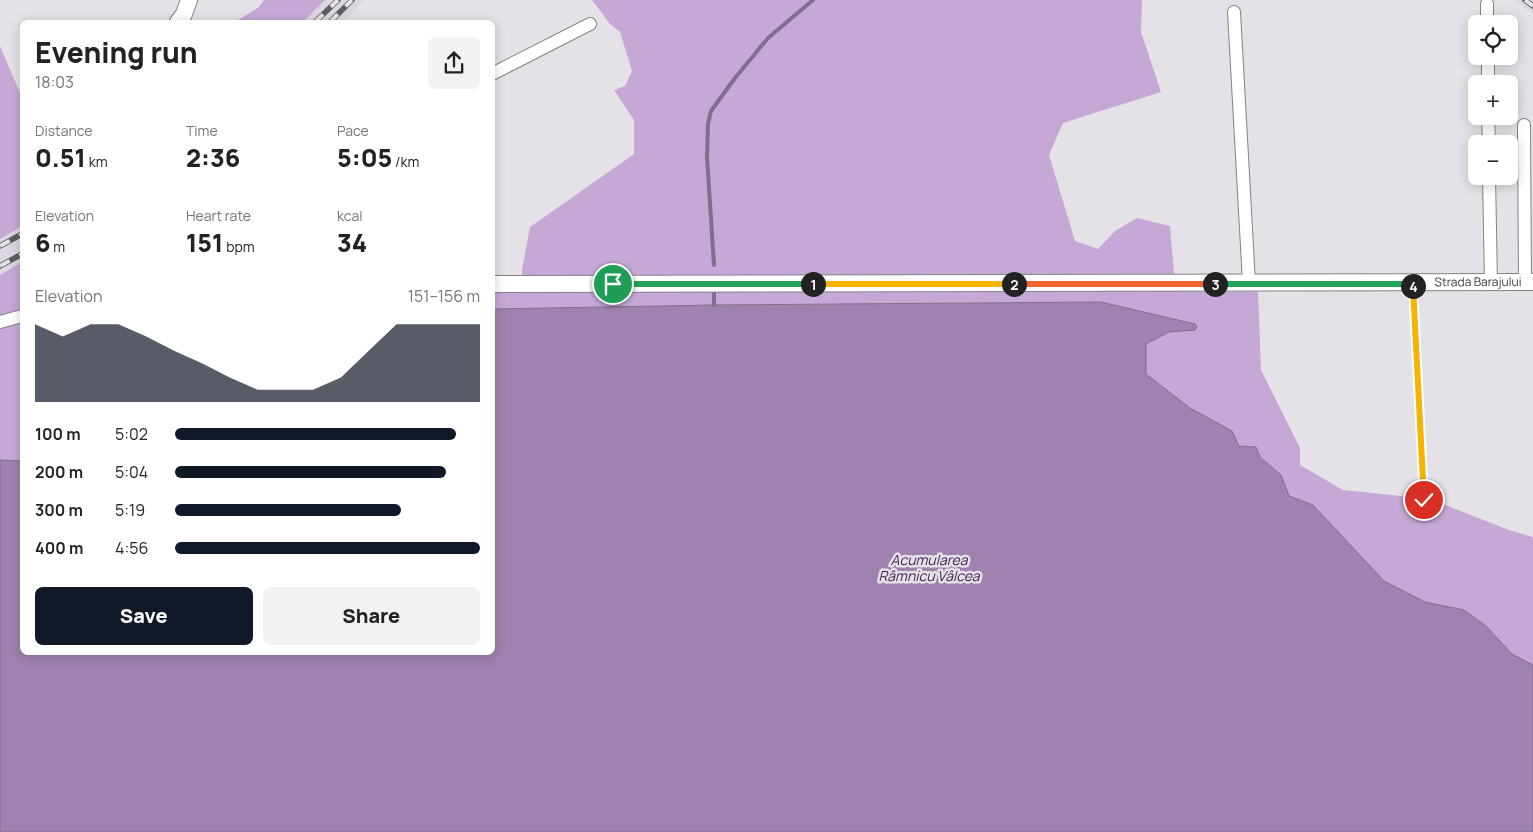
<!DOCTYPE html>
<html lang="en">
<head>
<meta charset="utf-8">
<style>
  :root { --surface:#fff; --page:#f2f2f2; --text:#222; --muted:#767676; --accent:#111827 }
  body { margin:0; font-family:Manrope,sans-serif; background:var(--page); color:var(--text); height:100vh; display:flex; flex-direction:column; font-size:19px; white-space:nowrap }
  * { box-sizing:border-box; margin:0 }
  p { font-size:16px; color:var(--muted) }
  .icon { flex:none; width:28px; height:28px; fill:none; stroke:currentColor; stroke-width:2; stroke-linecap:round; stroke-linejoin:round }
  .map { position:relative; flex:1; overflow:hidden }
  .side { position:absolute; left:20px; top:20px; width:475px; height:635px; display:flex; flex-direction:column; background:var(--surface); border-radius:8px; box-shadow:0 2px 12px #0003 }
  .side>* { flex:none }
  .controls { position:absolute; left:1468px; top:15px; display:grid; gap:10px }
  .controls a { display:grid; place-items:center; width:50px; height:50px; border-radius:8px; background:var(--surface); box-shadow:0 2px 12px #0003; font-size:25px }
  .pin { position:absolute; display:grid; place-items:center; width:42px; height:42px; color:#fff; margin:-21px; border:2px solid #fff; border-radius:50%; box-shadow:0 1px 5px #0007 }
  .km { position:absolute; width:25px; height:25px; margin:-12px; border-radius:50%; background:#222; color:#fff; font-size:14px; line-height:25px; text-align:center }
  .round { display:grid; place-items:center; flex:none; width:52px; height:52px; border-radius:8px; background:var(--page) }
  .head { display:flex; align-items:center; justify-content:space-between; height:85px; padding:0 15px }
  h1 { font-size:28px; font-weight:800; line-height:38px }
  .metrics { display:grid; grid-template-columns:repeat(3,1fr); gap:8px; height:85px; padding:5px 15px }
  .metrics div { display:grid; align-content:center }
  .metrics b { font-size:25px; font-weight:800 }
  .metrics small { font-size:14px; font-weight:400 }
  .metrics p { font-size:14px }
  .chart { height:140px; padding:10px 15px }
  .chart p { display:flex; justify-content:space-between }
  .chart svg { width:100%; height:90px; margin-top:5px; fill:var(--accent); opacity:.7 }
  .primary-button { display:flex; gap:10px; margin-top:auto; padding:10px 15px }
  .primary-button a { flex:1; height:58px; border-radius:8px; background:var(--accent); color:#fff; font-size:20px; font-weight:800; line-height:58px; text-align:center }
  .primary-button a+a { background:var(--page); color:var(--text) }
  ul { padding:0 15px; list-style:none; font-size:16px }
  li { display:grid; grid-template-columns:80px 60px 1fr; align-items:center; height:38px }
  li i { height:12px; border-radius:6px; background:var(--accent) }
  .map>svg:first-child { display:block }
  .built { fill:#dcd6e0 }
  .green { fill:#c6a8d6 }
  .water { fill:#9f82af; stroke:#816d8c }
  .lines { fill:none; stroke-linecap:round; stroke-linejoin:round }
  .stream { stroke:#816d8c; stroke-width:4 }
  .service-casing { stroke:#848285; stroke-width:8 }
  .minor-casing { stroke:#848285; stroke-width:14 }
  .tertiary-casing { stroke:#848285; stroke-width:18 }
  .service { stroke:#fff; stroke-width:6 }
  .minor { stroke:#fff; stroke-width:12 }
  .tertiary { stroke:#fff; stroke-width:16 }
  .rail-casing { stroke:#5e5d5f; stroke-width:5.5 }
  .rail { stroke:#e4e2e6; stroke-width:4; stroke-dasharray:11; stroke-linecap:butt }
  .split-1-casing { stroke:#fff; stroke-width:10 }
  .split-2-casing { stroke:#fff; stroke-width:10 }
  .split-3-casing { stroke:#fff; stroke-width:10 }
  .split-4-casing { stroke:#fff; stroke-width:10 }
  .split-5-casing { stroke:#fff; stroke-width:10 }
  .split-1 { stroke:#22a559; stroke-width:6 }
  .split-2 { stroke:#f5b400; stroke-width:6 }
  .split-3 { stroke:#f0652b; stroke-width:6 }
  .split-4 { stroke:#22a559; stroke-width:6 }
  .split-5 { stroke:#f5b400; stroke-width:6 }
  .labels { text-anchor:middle; stroke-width:5; stroke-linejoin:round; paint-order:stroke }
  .street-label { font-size:12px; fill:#3b3b3c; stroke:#e4e2e6 }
  .water-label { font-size:14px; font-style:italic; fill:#411a52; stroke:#e4e2e6 }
</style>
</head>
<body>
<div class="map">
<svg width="1533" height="832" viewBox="0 0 1533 832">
  <rect width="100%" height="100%" fill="#e4e2e6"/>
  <g class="built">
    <polygon points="325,0 364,0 343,22 303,22"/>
    <polygon points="1514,0 1533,0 1533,14"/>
    <polygon points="22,226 22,262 0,275 0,239"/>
  </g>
  <g class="green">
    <polygon points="264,0 325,0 303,22 235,22 259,7"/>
    <polygon points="592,0 1142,0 1141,32 1161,92 1063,123 1049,155 1075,241 1098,249 1115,231 1137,218 1170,226 1174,273 1173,291 1258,292 1261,370 1300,448 1300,465 1343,490 1430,499 1509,530 1533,537 1533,665 1512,654 1486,626 1464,610 1425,602 1384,581 1313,505 1288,496 1281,475 1260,457 1256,447 1239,446 1232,431 1190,408 1146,374 1146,344 1169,332 1195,330 1195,324 1101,302 714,305 493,309 492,290 522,289 522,270 530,227 634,154 634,120 614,90 625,86 632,71 620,32 610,24"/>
    <polygon points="0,46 22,98 22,226 0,239"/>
    <polygon points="22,262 22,461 0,460 0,275"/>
  </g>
  <polygon class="water" points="1101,302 1195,324 1197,327 1195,330 1169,332 1146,344 1146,374 1190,408 1232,431 1239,446 1256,447 1260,457 1281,475 1289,496 1313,505 1384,581 1425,602 1464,610 1486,626 1512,654 1533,665 1533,832 0,832 0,460 22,461 22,652 492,652 493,309 714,305"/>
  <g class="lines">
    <g class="stream">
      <polyline points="714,265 707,157 708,124 711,111 735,78 768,38 813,0"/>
      <polyline points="714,289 714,305"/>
    </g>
    <defs>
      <polyline id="service" points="1413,283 1424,500"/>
      <g id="minor">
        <polyline points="1487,4 1487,24"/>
        <polyline points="1234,12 1249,283"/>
        <polyline points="1488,56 1488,84"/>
        <polyline points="492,74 590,24"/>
        <polyline points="1488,116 1489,144"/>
        <polyline points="1524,125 1525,282"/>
        <polyline points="1489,176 1491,283"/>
        <polyline points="0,322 22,316"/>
      </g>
      <g id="tertiary">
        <polyline points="178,22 184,14 189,0"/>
        <path id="s1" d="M492 284 1533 282"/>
      </g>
    </defs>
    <use href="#service" class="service-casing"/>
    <use href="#minor" class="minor-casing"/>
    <use href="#tertiary" class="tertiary-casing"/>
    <use href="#service" class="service"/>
    <use href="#minor" class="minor"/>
    <use href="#tertiary" class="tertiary"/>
    <defs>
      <g id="rail">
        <polyline points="1525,0 1533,6"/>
        <polyline points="315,22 338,0"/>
        <polyline points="330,22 352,0"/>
        <polyline points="0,246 22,234"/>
        <polyline points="0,266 22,254"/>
      </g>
    </defs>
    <use href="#rail" class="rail-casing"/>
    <use href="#rail" class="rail"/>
  </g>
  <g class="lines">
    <defs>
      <polyline id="split-1" points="613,284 813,284"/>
      <polyline id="split-2" points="813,284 1014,284"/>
      <polyline id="split-3" points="1014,284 1215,284"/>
      <polyline id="split-4" points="1215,284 1412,284 1413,286"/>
      <polyline id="split-5" points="1413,286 1424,500"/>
    </defs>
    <use href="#split-1" class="split-1-casing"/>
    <use href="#split-2" class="split-2-casing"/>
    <use href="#split-3" class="split-3-casing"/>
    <use href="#split-4" class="split-4-casing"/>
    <use href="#split-5" class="split-5-casing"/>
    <use href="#split-1" class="split-1"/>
    <use href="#split-2" class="split-2"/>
    <use href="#split-3" class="split-3"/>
    <use href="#split-4" class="split-4"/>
    <use href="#split-5" class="split-5"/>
  </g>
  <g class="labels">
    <g class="street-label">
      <text dy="4" stroke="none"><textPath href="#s1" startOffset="986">Strada Barajului</textPath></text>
    </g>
    <g class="water-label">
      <text x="929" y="565">Acumularea<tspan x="929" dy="16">Râmnicu Vâlcea</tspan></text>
    </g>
  </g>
</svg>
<div class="controls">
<a><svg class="icon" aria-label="locate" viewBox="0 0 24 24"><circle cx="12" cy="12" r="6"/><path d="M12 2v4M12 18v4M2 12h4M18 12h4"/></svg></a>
<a>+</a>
<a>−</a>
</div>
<div class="pin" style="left:613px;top:284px;background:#1e9e55"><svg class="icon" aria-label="arrive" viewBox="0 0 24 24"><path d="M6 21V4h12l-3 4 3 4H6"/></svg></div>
<div class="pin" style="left:1424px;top:500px;background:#d93025"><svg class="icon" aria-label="check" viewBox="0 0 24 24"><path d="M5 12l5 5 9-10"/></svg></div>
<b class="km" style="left:813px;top:284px">1</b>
<b class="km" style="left:1014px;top:284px">2</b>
<b class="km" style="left:1215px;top:284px">3</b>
<b class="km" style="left:1413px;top:286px">4</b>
<section class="side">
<div class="head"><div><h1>Evening run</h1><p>18:03</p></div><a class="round"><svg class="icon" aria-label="share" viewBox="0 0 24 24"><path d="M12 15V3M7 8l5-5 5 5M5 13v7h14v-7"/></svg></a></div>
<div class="metrics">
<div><p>Distance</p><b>0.51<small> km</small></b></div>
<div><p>Time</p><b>2:36</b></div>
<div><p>Pace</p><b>5:05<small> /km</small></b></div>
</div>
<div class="metrics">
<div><p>Elevation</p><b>6<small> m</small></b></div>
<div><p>Heart rate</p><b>151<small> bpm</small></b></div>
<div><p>kcal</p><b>34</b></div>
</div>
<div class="chart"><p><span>Elevation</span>151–156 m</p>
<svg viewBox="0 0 160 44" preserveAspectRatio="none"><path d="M0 44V6L10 12L20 6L30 6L40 12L50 19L60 25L70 32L80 38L90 38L100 38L110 32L120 19L130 6L140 6L150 6L160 6V44z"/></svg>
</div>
<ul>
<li><b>100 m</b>5:02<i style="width:92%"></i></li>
<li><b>200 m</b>5:04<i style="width:89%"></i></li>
<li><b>300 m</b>5:19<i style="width:74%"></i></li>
<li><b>400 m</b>4:56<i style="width:100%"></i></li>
</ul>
<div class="primary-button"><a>Save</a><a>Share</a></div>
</section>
</div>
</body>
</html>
